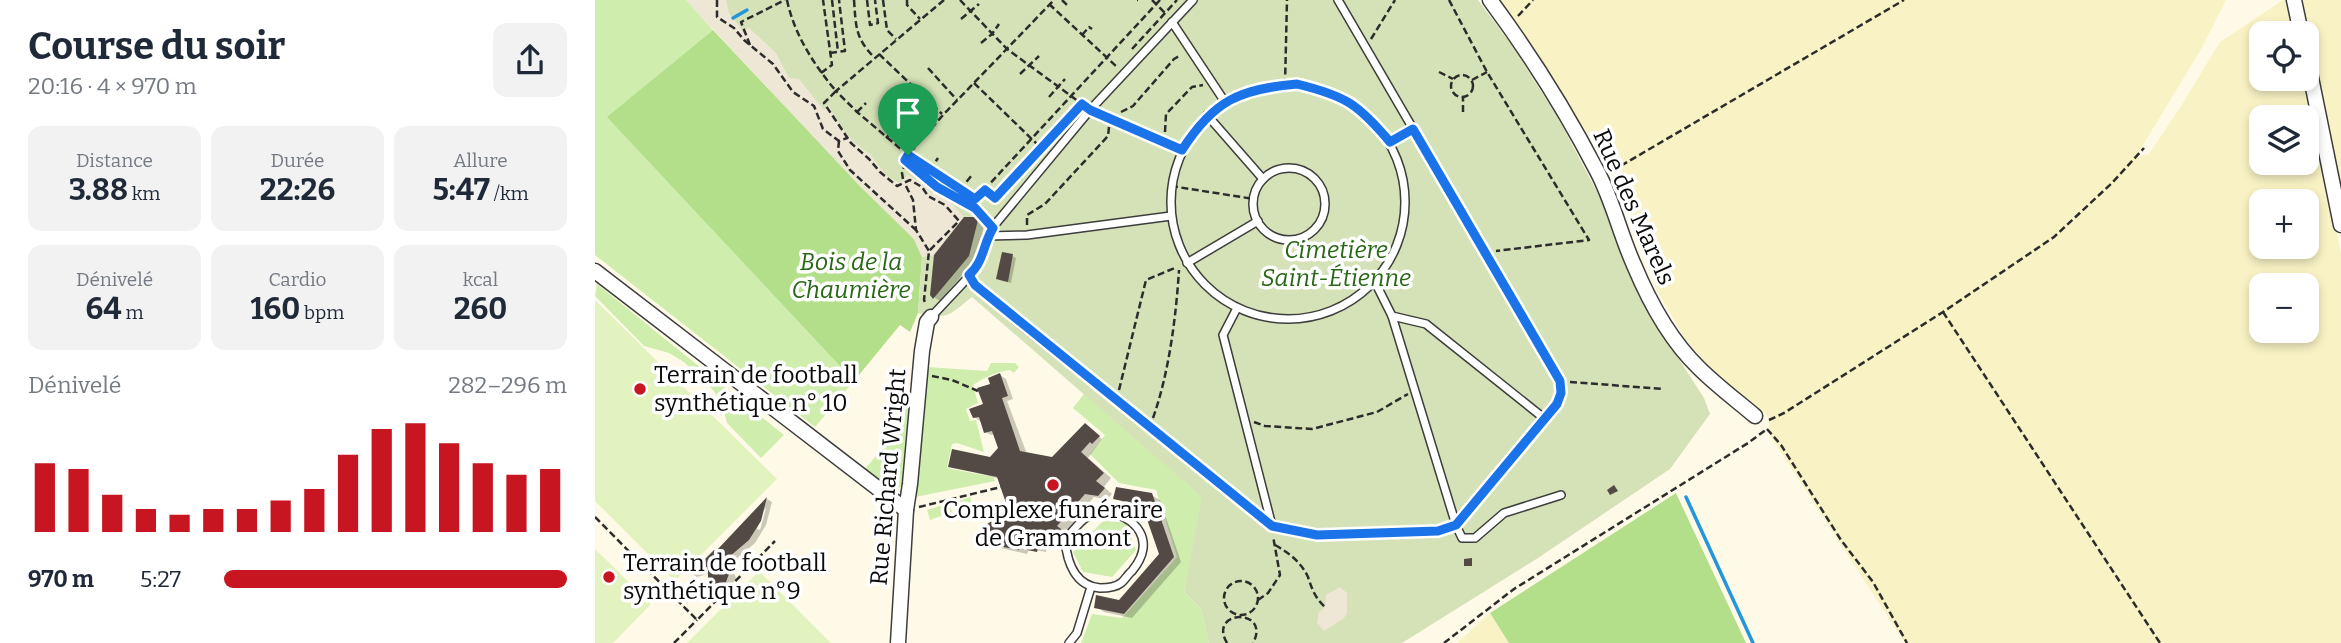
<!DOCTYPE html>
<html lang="fr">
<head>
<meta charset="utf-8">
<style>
  :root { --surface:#fff; --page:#f2f2f3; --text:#1f2937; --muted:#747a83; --accent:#c71521 }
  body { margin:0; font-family:Bitter,serif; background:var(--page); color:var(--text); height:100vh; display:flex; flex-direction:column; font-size:26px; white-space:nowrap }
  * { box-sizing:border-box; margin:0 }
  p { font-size:23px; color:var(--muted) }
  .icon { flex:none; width:38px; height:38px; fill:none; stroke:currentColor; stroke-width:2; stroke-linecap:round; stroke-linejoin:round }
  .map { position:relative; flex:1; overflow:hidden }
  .side { display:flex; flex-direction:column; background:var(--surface); width:595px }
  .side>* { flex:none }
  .tools { position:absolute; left:1654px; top:21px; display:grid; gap:14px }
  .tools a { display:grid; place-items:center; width:70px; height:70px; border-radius:14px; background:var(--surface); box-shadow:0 4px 10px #0003; font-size:35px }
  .pin { position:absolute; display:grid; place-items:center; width:60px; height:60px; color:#fff; margin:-72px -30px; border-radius:50% 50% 50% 0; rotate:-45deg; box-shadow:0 0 7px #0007 }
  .pin .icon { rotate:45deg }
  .round { display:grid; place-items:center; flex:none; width:74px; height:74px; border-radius:14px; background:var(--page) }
  .headline { display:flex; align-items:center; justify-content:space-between; height:119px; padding:0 28px }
  h1 { font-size:38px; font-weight:700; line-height:52px }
  .stats { display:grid; grid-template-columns:repeat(3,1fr); gap:10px; height:119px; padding:7px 28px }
  .stats div { display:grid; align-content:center; border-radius:14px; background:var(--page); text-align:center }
  .stats b { font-size:30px; font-weight:700 }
  .stats small { font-size:19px; font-weight:400 }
  .stats p { font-size:19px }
  .chart { height:196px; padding:14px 28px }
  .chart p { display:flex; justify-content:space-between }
  .chart svg { width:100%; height:126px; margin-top:7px; stroke:var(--accent); stroke-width:6 }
  ul { padding:0 28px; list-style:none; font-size:23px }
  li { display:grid; grid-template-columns:112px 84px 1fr; align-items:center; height:52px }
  li i { height:18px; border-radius:9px; background:var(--accent) }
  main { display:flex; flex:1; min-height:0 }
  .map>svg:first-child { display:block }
  .farmland { fill:#f8f2c4; fill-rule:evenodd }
  .green { fill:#cfedad }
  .forest { fill:#b3df8a }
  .cemetery { fill:#d5e2b7 }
  .pitch { fill:#e2f3bf }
  .plaza { fill:#eee7d6 }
  .shadow { fill:#0003; fill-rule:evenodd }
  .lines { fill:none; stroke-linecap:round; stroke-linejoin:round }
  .stream { stroke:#2496db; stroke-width:3.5 }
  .building { fill:#534a45 }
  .service-casing { stroke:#3d3d3d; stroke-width:10 }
  .minor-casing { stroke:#3d3d3d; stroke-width:17 }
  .path { stroke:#2c2c2c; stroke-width:2.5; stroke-dasharray:7 3.5; stroke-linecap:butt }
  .service { stroke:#fff; stroke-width:7 }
  .minor { stroke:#fff; stroke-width:14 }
  .route-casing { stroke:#fff; stroke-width:14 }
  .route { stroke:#1a73e8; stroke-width:9 }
  .poi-dot { fill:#c71521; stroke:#fff; stroke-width:2.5 }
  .labels { text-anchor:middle; stroke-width:7; stroke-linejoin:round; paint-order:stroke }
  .street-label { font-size:24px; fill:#0a0a0a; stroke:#fff }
  .park-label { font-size:24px; font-style:italic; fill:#286715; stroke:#fff }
  .poi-label { font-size:24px; fill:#0a0a0a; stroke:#fff; text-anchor:start }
</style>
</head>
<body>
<main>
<section class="side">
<div class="headline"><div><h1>Course du soir</h1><p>20:16 · 4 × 970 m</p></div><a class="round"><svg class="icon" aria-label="share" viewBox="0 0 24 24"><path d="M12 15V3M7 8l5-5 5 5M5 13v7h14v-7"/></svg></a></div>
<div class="stats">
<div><p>Distance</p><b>3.88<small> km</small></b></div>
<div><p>Durée</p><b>22:26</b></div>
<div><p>Allure</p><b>5:47<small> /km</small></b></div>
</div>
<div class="stats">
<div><p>Dénivelé</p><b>64<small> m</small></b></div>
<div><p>Cardio</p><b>160<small> bpm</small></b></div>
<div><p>kcal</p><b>260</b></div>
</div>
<div class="chart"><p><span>Dénivelé</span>282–296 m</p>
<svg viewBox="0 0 160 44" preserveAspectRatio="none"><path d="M5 44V20M15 44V22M25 44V31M35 44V36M45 44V38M55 44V36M65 44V36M75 44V33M85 44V29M95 44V17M105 44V8M115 44V6M125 44V13M135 44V20M145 44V24M155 44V22"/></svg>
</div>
<ul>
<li><b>970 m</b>5:27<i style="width:100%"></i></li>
</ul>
</section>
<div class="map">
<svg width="1746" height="643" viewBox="0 0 1746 643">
  <rect width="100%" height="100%" fill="#fffae7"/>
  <g class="farmland">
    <path d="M900 0H1631L1605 51 1540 158 1554 154 1588 103 1625 42 1688 0H1694L1700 33H1666V79H1710L1746 254V643H1310L1174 434V417L1115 369 1089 337 1060 287 1042 225 1018 170ZM1666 117H1712V163H1666ZM1666 201H1712V247H1666ZM1666 285H1712V331H1666Z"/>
    <polygon points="1702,0 1746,0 1746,209 1712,46 1712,33"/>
    <polygon points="895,613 914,643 862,643"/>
  </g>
  <g class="green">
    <polygon points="0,0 91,0 118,30 13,117 259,381 220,427 0,255"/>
    <polygon points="2,284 189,435 166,458 132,423 128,408 119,391 105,377 89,362 74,353 49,346 0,296"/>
    <path d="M396 363H420L424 367 419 373 415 370C401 372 390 377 378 385L383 403 371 409 375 421 381 420 389 452 362 443 357 444 352 468 398 477 400 481 320 497 332 367 392 371Z"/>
    <polygon points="489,394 608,497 589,592 606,609 614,643 486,643 497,614 527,618 582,557 561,490 524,483 495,454 510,435 478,408"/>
    <polygon points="309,408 316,409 310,482 303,489 295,487 270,469 307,425 298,418"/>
    <polygon points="375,497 378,506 361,512 358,503"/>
    <polygon points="354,503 357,512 335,520 332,510"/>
    <polygon points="509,520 531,523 541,550 517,577 488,572 478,552"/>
  </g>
  <g class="forest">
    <polygon points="118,30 264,185 319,239 327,257 323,313 315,332 305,325 259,381 12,117"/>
    <polygon points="1081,493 1151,643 914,643 895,613"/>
  </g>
  <path class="cemetery" d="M91 0H883L916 44 963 118 1009 205 1044 297 1109 398 1115 414 1075 469 943 558 807 643H614L606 609 589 592 607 497 377 297C355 314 353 321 323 313L327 257 319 239 264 185Z"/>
  <g class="pitch">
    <polygon points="0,300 182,479 80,581 0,501"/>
    <polygon points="0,549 56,604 18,643 0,643"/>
    <polygon points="164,571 236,643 237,643 92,643"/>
  </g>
  <g class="plaza">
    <polygon points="91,0 131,0 134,13 149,33 153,27 181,53 194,78 204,79 229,110 234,106 245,125 259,142 276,155 291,175 304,183 313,175 330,185 335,192 355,202 369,217 339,255 327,257 319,239 264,185"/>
    <polygon points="745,587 752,593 752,614 748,619 729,631 722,623 724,612 730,607 731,595"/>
  </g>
  <g class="shadow">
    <polygon points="379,218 389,225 380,260 345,301 336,295"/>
    <polygon points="417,256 421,258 416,283 407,281 403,279"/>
    <polygon points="405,375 411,379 418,399 412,401 432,454 456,459 494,428 507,439 493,458 516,478 509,487 517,494 512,500 499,497 470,532 474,535 464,546 453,544 451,552 434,549 432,554 397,546 388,541 416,506 405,479 379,472 405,449 400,434 396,435 390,432 385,421 379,417 390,405 397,385"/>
    <polygon points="556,495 565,500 586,562 537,618 509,612 501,607 524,602 566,555 550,507 529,503 520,498"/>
    <path d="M172 499 177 502 171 525 160 543 132 567 139 573 141 578 137 585 131 587 117 580 116 573 102 577 97 574 119 552H123ZM171 508 165 530 162 529 166 513Z"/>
  </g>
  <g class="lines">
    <g class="stream">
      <polyline points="138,18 152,10"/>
      <polyline points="1091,497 1158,643"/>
    </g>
  </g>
  <g class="building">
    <polygon points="369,217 380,217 383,220 374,256 338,299 335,295 339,255"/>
    <polygon points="407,252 418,254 413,282 401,279"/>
    <polygon points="405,373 413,396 407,398 425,451 457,457 490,423 505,436 497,444 495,442 486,452 509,473 501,481 510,488 503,496 490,494 462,526 466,529 455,543 445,540 442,552 432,550 433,547 425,546 424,550 387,543 383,536 394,529 392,524 405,516 402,512 412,506 402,477 353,467 357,449 395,457 403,448 397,431 389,433 384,417 378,418 374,409 388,404 382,388 395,384 393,378"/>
    <polygon points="1019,485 1023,491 1015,495 1012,490"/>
    <polygon points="521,487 557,493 579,557 529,614 499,608 501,595 524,600 564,554 547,505 518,499"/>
    <polygon points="172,497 166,521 154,540 127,563 135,571 131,582 119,584 113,577 113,570 95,574 119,550 122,550"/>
    <polygon points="877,558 877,566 869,566 869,559"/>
  </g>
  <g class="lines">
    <defs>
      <g id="service">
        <polyline points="577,22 630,102"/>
        <circle cx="693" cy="202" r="117"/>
        <polyline points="495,110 587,150"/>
        <polyline points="612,115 668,179"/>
        <polyline points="795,142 818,129"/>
        <circle cx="694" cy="204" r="36"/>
        <polyline points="392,236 432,235 576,216"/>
        <polyline points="592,263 663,221"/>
        <polyline points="374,276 380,285 420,320 677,526 722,535 843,531 861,525 962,404 966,393 965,381 743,0"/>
        <polyline points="780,282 797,316 861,525 867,538 880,538 909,513 966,495"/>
        <polyline points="642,308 628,335 677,526"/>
        <polyline points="797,316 831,324 950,419"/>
        <polyline points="336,317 383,267 392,236 398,227 495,110 598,0"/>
        <path d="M508 511C542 516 562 541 537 571 533 574 530 580 526 583 521 587 511 588 505 588 480 586 472 562 470 540 481 527 490 513 508 511Z"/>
        <polyline points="474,643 482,633 496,587"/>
      </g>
      <g id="minor">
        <path d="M895 0C935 54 971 111 1002 171 1018 201 1025 234 1039 265 1054 301 1075 340 1104 368 1121 385 1141 400 1160 416"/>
        <polyline points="1699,0 1706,33"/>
        <polyline points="1712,58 1746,225"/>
        <polyline points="0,271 311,510"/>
        <polyline points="303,643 311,510 315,484 327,351 332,322 336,317"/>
      </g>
    </defs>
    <use href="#service" class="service-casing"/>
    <use href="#minor" class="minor-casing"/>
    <g class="path">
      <polyline points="122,0 122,17 139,28 149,40 178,64 198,92 219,106 228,129 244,141 252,138"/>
      <path d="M192 0C199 34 219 65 241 91L229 103 256 143 274 159 285 172 302 186 315 180 327 187 333 196 350 205 364 221 334 251 329 300 331 304"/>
      <polyline points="237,0 243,52"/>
      <path d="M259 0C261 26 260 38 279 57"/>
      <polyline points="272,0 275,25 283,23 280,0"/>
      <polyline points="288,0 292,30 301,39"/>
      <polyline points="312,0 312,5 325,19"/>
      <polyline points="349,0 241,91 262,112 313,155 348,115 459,0"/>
      <polyline points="365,0 412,49 487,104"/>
      <polyline points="467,0 472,5"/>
      <polyline points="542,0 543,0"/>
      <polyline points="557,0 570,13"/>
      <polyline points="854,0 892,72 994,240 901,251"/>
      <polyline points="454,4 521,66"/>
      <polyline points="923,16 938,0"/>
      <polyline points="366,19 384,4"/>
      <polyline points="487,35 494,27 497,29"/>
      <polyline points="776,39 800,0"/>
      <polyline points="386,43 397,34 404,24"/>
      <polyline points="155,45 146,22 190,0"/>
      <polyline points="537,49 582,0"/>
      <polyline points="235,53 250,51 244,0"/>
      <polyline points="284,54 347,114"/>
      <polyline points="333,68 362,100"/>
      <polyline points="844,72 858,79"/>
      <polyline points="226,73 237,65 228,0"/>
      <polyline points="425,74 444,56"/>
      <circle cx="867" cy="86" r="11"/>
      <polyline points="877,80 892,72"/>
      <polyline points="379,83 445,147 478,114"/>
      <polyline points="690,85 692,0"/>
      <polyline points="454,97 470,79"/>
      <polyline points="262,112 271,103"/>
      <polyline points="526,112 538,106 579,59 586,55"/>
      <polyline points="868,112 868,97"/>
      <polyline points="570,132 571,114 597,87 608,85"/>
      <polyline points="291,138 300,128"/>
      <polyline points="244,141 243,151 255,170 321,230"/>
      <polyline points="310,160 342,187 380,208 391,220"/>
      <polyline points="335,170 343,158"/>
      <polyline points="1017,171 1309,0"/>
      <polyline points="308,179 307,173 313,155 380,199 389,190 393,193 380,208"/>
      <polyline points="311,186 318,200 321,230 334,251"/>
      <polyline points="576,186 659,199"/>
      <polyline points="365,190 377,175"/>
      <polyline points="389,190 565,0"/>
      <polyline points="393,193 400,198 445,147"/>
      <polyline points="432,225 432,215 450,204 513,136 514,127"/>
      <polyline points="1348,312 1565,643"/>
      <polyline points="337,376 357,380 383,391"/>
      <polyline points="975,382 1069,389"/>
      <polyline points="524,390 551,280 582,267"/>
      <path d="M558 418C574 373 581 317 584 270"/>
      <polyline points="1174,420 1189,413 1348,312 1459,237 1517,183 1549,148"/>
      <polyline points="659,422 670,426 717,429 782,412 813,394"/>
      <polyline points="1172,429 1186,445 1246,540 1278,582 1312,643"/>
      <polyline points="324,507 406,487"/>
      <polyline points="0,517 102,620 180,541"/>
      <path d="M680 545C694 553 706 562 713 577 717 589 720 598 730 607"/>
      <circle cx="646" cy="598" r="17"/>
      <polyline points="663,600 673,593 685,575 678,536"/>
      <polyline points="79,643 102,620"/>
      <path d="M632 643C612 609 677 608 658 643"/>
      <polyline points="849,643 919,589 1153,443 1172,429"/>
    </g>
    <use href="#service" class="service"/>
    <use href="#minor" class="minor"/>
  </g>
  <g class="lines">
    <defs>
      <path id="route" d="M702 84C751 96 763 104 795 142L818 129 965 381 966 393 962 404 861 525 843 531 722 535 677 526 380 285 374 275C389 262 388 244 398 228L380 208 342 187 310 160 313 155 380 199 390 190 400 198 487 104 495 110 587 150C619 100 645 89 702 84Z"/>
    </defs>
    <use href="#route" class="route-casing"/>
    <use href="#route" class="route"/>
  </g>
  <g class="poi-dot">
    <circle cx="45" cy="389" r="7"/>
    <circle cx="458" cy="485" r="7"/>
    <circle cx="14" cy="577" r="7"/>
  </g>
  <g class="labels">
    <g class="street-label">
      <text transform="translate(1039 207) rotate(66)" y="8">Rue des Marels</text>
      <text transform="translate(293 477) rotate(-85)" y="8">Rue Richard Wright</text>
    </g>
    <g class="park-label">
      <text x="741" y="258">Cimetière<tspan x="741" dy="28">Saint-Étienne</tspan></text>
      <text x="256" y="270">Bois de la<tspan x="256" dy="28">Chaumière</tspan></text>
    </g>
    <g class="poi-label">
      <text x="59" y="383">Terrain de football<tspan x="59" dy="28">synthétique n° 10</tspan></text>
      <text x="458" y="518" text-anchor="middle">Complexe funéraire<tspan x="458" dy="28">de Grammont</tspan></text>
      <text x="28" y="571">Terrain de football<tspan x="28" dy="28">synthétique n°9</tspan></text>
    </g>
  </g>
</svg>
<div class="tools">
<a><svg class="icon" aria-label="locate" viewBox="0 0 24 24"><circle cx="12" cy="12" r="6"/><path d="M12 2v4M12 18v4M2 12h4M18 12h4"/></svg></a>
<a><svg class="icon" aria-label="layers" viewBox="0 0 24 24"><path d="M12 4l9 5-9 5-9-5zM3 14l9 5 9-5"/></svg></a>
<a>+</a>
<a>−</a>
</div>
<div class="pin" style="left:313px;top:155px;background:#1e9e55"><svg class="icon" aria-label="arrive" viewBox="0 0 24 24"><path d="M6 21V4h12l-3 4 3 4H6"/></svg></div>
</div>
</main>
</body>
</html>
